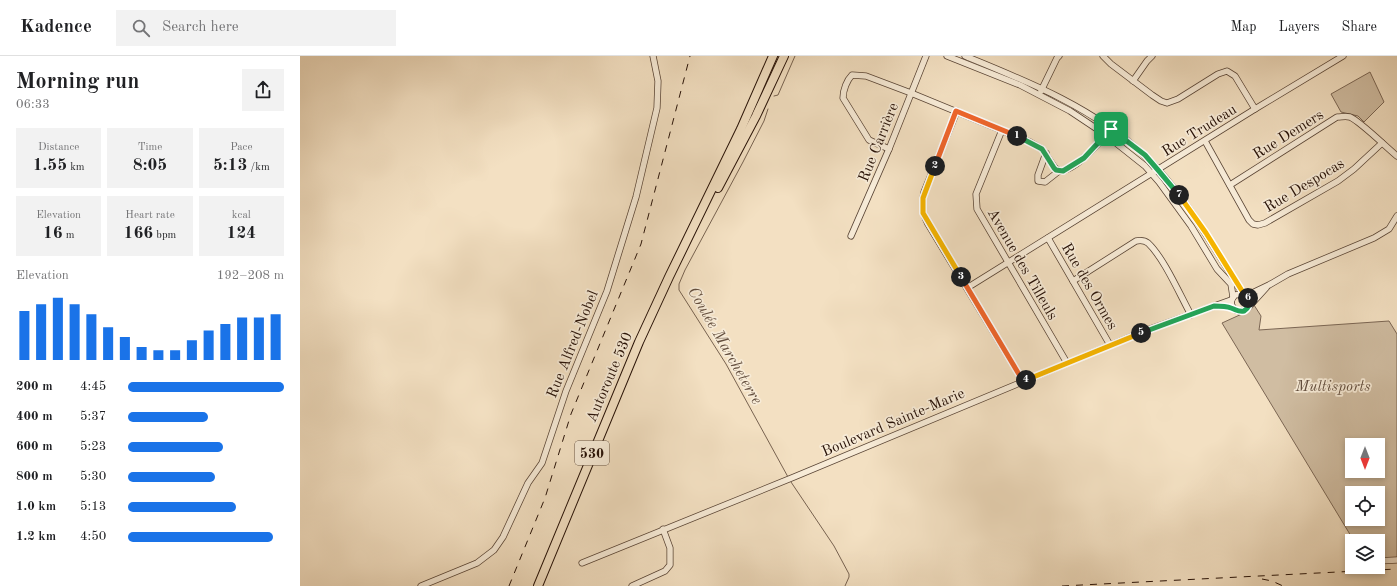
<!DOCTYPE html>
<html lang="en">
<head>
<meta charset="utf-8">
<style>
  :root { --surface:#fff; --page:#f2f2f2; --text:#202124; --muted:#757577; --line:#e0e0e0; --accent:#1a73e8 }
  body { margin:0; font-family:"Old Standard TT",serif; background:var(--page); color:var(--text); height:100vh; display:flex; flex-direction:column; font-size:15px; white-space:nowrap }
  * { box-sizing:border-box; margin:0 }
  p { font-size:13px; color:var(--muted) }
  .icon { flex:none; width:22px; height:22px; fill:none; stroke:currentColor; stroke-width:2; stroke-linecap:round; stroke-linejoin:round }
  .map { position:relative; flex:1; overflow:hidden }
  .sheet { display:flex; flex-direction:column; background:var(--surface); width:300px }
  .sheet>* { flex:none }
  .needle { width:26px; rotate:180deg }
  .fabs { position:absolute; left:1045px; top:382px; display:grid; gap:8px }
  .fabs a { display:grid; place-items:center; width:40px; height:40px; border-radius:0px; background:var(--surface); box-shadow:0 2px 6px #0003; font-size:20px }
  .pin { position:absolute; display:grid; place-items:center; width:34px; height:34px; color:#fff; margin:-17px; border-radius:8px; box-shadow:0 2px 6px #0006 }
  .km { position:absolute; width:20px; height:20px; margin:-10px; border-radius:50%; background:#222; color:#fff; font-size:11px; line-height:20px; text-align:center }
  .round { display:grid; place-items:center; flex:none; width:42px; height:42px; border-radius:0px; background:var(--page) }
  .overview { display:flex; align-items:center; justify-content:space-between; height:68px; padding:0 16px }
  h1 { font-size:22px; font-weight:800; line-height:30px }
  .figures { display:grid; grid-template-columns:repeat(3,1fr); gap:6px; height:68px; padding:4px 16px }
  .figures div { display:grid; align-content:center; border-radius:0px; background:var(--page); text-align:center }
  .figures b { font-size:17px; font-weight:800 }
  .figures small { font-size:11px; font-weight:400 }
  .figures p { font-size:11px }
  .chart { height:112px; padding:8px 16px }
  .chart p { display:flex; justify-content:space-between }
  .chart svg { width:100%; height:72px; margin-top:4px; stroke:var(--accent); stroke-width:6 }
  ul { padding:0 16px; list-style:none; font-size:13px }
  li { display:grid; grid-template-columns:64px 48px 1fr; align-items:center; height:30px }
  li i { height:10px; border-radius:5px; background:var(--accent) }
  header { display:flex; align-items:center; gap:24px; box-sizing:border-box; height:56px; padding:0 20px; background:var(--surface); border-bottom:1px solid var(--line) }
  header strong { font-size:19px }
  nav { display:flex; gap:22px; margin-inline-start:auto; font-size:14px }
  .search { width:280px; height:36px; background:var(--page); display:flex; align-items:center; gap:10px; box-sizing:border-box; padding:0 14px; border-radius:0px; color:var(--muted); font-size:15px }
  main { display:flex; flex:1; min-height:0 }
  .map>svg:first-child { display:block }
  .green { fill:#d0bda2; stroke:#7b6654; fill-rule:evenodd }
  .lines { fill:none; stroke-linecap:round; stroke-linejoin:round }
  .stream { stroke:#776250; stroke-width:1 }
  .minor-casing { stroke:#594435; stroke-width:7 }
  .highway-casing { stroke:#261006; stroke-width:10 }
  .minor { stroke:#f7ebd7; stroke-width:5.5 }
  .highway { stroke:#f3e0c2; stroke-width:8 }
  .rail { stroke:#261006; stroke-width:1; stroke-dasharray:7 7; stroke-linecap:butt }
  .split-1-casing { stroke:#fff; stroke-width:8 }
  .split-2-casing { stroke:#fff; stroke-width:8 }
  .split-3-casing { stroke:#fff; stroke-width:8 }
  .split-4-casing { stroke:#fff; stroke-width:8 }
  .split-5-casing { stroke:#fff; stroke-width:8 }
  .split-6-casing { stroke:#fff; stroke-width:8 }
  .split-7-casing { stroke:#fff; stroke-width:8 }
  .split-8-casing { stroke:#fff; stroke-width:8 }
  .split-1 { stroke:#22a559; stroke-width:5 }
  .split-2 { stroke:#f0652b; stroke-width:5 }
  .split-3 { stroke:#f5b400; stroke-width:5 }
  .split-4 { stroke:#f0652b; stroke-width:5 }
  .split-5 { stroke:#f5b400; stroke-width:5 }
  .split-6 { stroke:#22a559; stroke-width:5 }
  .split-7 { stroke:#f5b400; stroke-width:5 }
  .split-8 { stroke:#22a559; stroke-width:5 }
  .labels { text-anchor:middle; stroke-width:3.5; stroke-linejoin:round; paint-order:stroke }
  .shield { fill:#f7ebd7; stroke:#655245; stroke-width:1 }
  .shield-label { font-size:14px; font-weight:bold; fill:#261006 }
  .street-label { font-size:15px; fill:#261006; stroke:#f7ebd7 }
  .park-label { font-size:15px; font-style:italic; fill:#624d3d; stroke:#f7ebd7 }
  .water-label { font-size:16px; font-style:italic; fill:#634e3e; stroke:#f7ebd7 }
</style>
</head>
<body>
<header>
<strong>Kadence</strong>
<div class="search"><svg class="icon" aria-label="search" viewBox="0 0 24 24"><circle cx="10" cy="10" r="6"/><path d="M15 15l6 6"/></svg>Search here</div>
<nav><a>Map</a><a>Layers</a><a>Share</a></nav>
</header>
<main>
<section class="sheet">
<div class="overview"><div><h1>Morning run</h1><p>06:33</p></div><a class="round"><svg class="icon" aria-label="share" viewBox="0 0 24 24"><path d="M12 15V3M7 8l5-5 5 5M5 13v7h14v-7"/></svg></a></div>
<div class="figures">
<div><p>Distance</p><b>1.55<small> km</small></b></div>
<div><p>Time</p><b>8:05</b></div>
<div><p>Pace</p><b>5:13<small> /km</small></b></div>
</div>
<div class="figures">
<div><p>Elevation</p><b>16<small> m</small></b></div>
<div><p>Heart rate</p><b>166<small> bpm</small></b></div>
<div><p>kcal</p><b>124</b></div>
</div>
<div class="chart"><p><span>Elevation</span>192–208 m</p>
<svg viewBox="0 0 160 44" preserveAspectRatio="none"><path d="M5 44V14M15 44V10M25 44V6M35 44V10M45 44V16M55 44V24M65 44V30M75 44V36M85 44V38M95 44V38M105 44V32M115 44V26M125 44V22M135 44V18M145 44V18M155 44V16"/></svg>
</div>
<ul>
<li><b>200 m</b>4:45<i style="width:100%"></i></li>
<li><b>400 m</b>5:37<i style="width:51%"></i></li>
<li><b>600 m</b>5:23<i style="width:61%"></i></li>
<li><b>800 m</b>5:30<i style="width:56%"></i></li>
<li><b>1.0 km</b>5:13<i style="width:69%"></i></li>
<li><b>1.2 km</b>4:50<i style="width:93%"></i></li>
</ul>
</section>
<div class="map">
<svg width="1097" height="530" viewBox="0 0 1097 530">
  <rect width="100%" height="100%" fill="#f3e0c2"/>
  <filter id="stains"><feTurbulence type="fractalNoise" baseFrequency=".005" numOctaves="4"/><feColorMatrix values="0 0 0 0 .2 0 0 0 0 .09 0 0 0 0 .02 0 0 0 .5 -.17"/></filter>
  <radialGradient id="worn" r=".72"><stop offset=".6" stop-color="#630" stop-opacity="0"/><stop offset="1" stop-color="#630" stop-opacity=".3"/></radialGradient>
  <g class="green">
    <polygon points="1070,16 1084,46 1064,66 1058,60 1041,56 1031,38"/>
    <path d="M954 249 961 260 959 274 1089 265 1097 278V506L1078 507V485H1054L922 267 944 257ZM1052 389H1078V415H1052ZM1052 437H1078V463H1052Z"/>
  </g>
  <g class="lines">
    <g class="stream">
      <polyline points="474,40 478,39 495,0"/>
      <polyline points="468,53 464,65 443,106 385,214 379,228 379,234 426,308 488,421"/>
      <polyline points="491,426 534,490 549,518 549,521 545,530"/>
    </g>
    <defs>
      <g id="minor">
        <polyline points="647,0 720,29 770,55 806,79 845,110 859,126 891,170 917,213 931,228 933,241"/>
        <path d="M665 0C729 26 794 52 845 100 885 138 914 192 943 238"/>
        <polyline points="803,0 811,8 852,39 861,45 867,47 878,43 918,18 927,15 935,20 955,53"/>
        <polyline points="833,25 847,5 852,0"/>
        <polyline points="741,35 757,2 759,0"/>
        <path d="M657 55 624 136C621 148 622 157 628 168L723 325"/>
        <polyline points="702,74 676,138 677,153 767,307"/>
        <polyline points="905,85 949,164 953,168 958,169 965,167 1038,125 1054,113 1082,87"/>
        <path d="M589 93 569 84 543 42C543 34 547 24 552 19L566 20 611 37 730 86 742 93 755 112 760 115C777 114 801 85 811 73"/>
        <polyline points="746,97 738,119 738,125 745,126 759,115"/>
        <path d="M930 129 1037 61C1042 61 1045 60 1050 61 1061 66 1086 91 1097 100"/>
        <polyline points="551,180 589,93 626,0"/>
        <polyline points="748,182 810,289"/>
        <path d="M773 225 836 185C841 184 844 184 848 187 864 202 880 239 891 259"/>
        <polyline points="667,232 955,53 1043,0"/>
        <polyline points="946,240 969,229 988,218 1074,182 1089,173 1097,160"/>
        <path d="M948 251 949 245 943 238 935 239C926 248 936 260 947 253L966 232"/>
        <polyline points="1078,505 1097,504"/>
        <polyline points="282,507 494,421 847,274 931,244"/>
        <polyline points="121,530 177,507 194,494 203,481 228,427 242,407 266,335 307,235 336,141 357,52 358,25 353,0"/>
        <polyline points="332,530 365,515 370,509 370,492 363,473"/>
      </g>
      <g id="highway">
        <polyline points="418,132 456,60 484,0"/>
        <polyline points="238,530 339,286 369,221 441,73 473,0"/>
      </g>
    </defs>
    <use href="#minor" class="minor-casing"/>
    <use href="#highway" class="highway-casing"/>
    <use href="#minor" class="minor"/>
    <use href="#highway" class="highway"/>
    <g class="rail">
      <polyline points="962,523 972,525 983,530"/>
      <polyline points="209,530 245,442 271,358 341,188 390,0"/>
      <polyline points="762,530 1097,513"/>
    </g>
  </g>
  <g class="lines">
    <defs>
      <polyline id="split-1" points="717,80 742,93 754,112 756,114 763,115 784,102 811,73"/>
      <polyline id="split-2" points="635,110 656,55 717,80"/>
      <polyline id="split-3" points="635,110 623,142 623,157 661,221"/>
      <polyline id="split-4" points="661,221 723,325 726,324"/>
      <polyline id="split-5" points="726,324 841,277"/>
      <path id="split-6" d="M841 277 914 250C920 250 926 250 931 252 937 254 938 256 944 255 949 252 950 248 948 242"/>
      <polyline id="split-7" points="879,139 906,177 944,238 948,242"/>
      <polyline id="split-8" points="811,73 845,99 858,114 879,139"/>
    </defs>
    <use href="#split-1" class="split-1-casing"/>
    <use href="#split-2" class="split-2-casing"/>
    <use href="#split-3" class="split-3-casing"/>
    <use href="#split-4" class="split-4-casing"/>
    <use href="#split-5" class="split-5-casing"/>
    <use href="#split-6" class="split-6-casing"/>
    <use href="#split-7" class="split-7-casing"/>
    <use href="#split-8" class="split-8-casing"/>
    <use href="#split-1" class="split-1"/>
    <use href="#split-2" class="split-2"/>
    <use href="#split-3" class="split-3"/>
    <use href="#split-4" class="split-4"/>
    <use href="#split-5" class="split-5"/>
    <use href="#split-6" class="split-6"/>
    <use href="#split-7" class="split-7"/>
    <use href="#split-8" class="split-8"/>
  </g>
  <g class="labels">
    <rect class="shield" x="275" y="385" width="34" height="24" rx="3"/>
    <g class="shield-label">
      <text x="292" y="402">530</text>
    </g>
    <g class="street-label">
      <text transform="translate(899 74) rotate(-32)" y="5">Rue Trudeau</text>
      <text transform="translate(988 78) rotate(-32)" y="5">Rue Demers</text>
      <text transform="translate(578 86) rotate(-68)" y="5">Rue Carrière</text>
      <text transform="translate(1004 129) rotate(-31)" y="5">Rue Despocas</text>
      <text transform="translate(723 208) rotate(60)" y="5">Avenue des Tilleuls</text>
      <text transform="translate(790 230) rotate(60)" y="5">Rue des Ormes</text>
      <text transform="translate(272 288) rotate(-68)" y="5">Rue Alfred-Nobel</text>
      <text transform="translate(309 321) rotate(-67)" y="5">Autoroute 530</text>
      <text transform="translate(593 366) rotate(-23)" y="5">Boulevard Sainte-Marie</text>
    </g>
    <g class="park-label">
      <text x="1033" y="335">Multisports</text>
    </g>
    <g class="water-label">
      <text transform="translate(426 289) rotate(60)" y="6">Coulée Marcheterre</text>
    </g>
  </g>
  <rect width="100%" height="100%" filter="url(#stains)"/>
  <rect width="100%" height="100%" fill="url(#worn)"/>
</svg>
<div class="fabs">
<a><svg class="needle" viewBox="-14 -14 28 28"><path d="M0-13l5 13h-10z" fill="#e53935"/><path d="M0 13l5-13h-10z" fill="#757577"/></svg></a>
<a><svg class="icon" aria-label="locate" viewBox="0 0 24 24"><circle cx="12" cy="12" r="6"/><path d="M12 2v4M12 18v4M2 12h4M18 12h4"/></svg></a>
<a><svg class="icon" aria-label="layers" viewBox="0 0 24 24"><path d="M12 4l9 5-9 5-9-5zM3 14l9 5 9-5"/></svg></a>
</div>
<div class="pin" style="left:811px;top:73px;background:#1e9e55"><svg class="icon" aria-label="arrive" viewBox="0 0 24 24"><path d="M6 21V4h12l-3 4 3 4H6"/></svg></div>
<b class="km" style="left:717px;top:80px">1</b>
<b class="km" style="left:635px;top:110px">2</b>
<b class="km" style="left:661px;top:221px">3</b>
<b class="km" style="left:726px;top:324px">4</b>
<b class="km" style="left:841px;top:277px">5</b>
<b class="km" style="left:948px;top:242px">6</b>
<b class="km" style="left:879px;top:139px">7</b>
</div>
</main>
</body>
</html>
